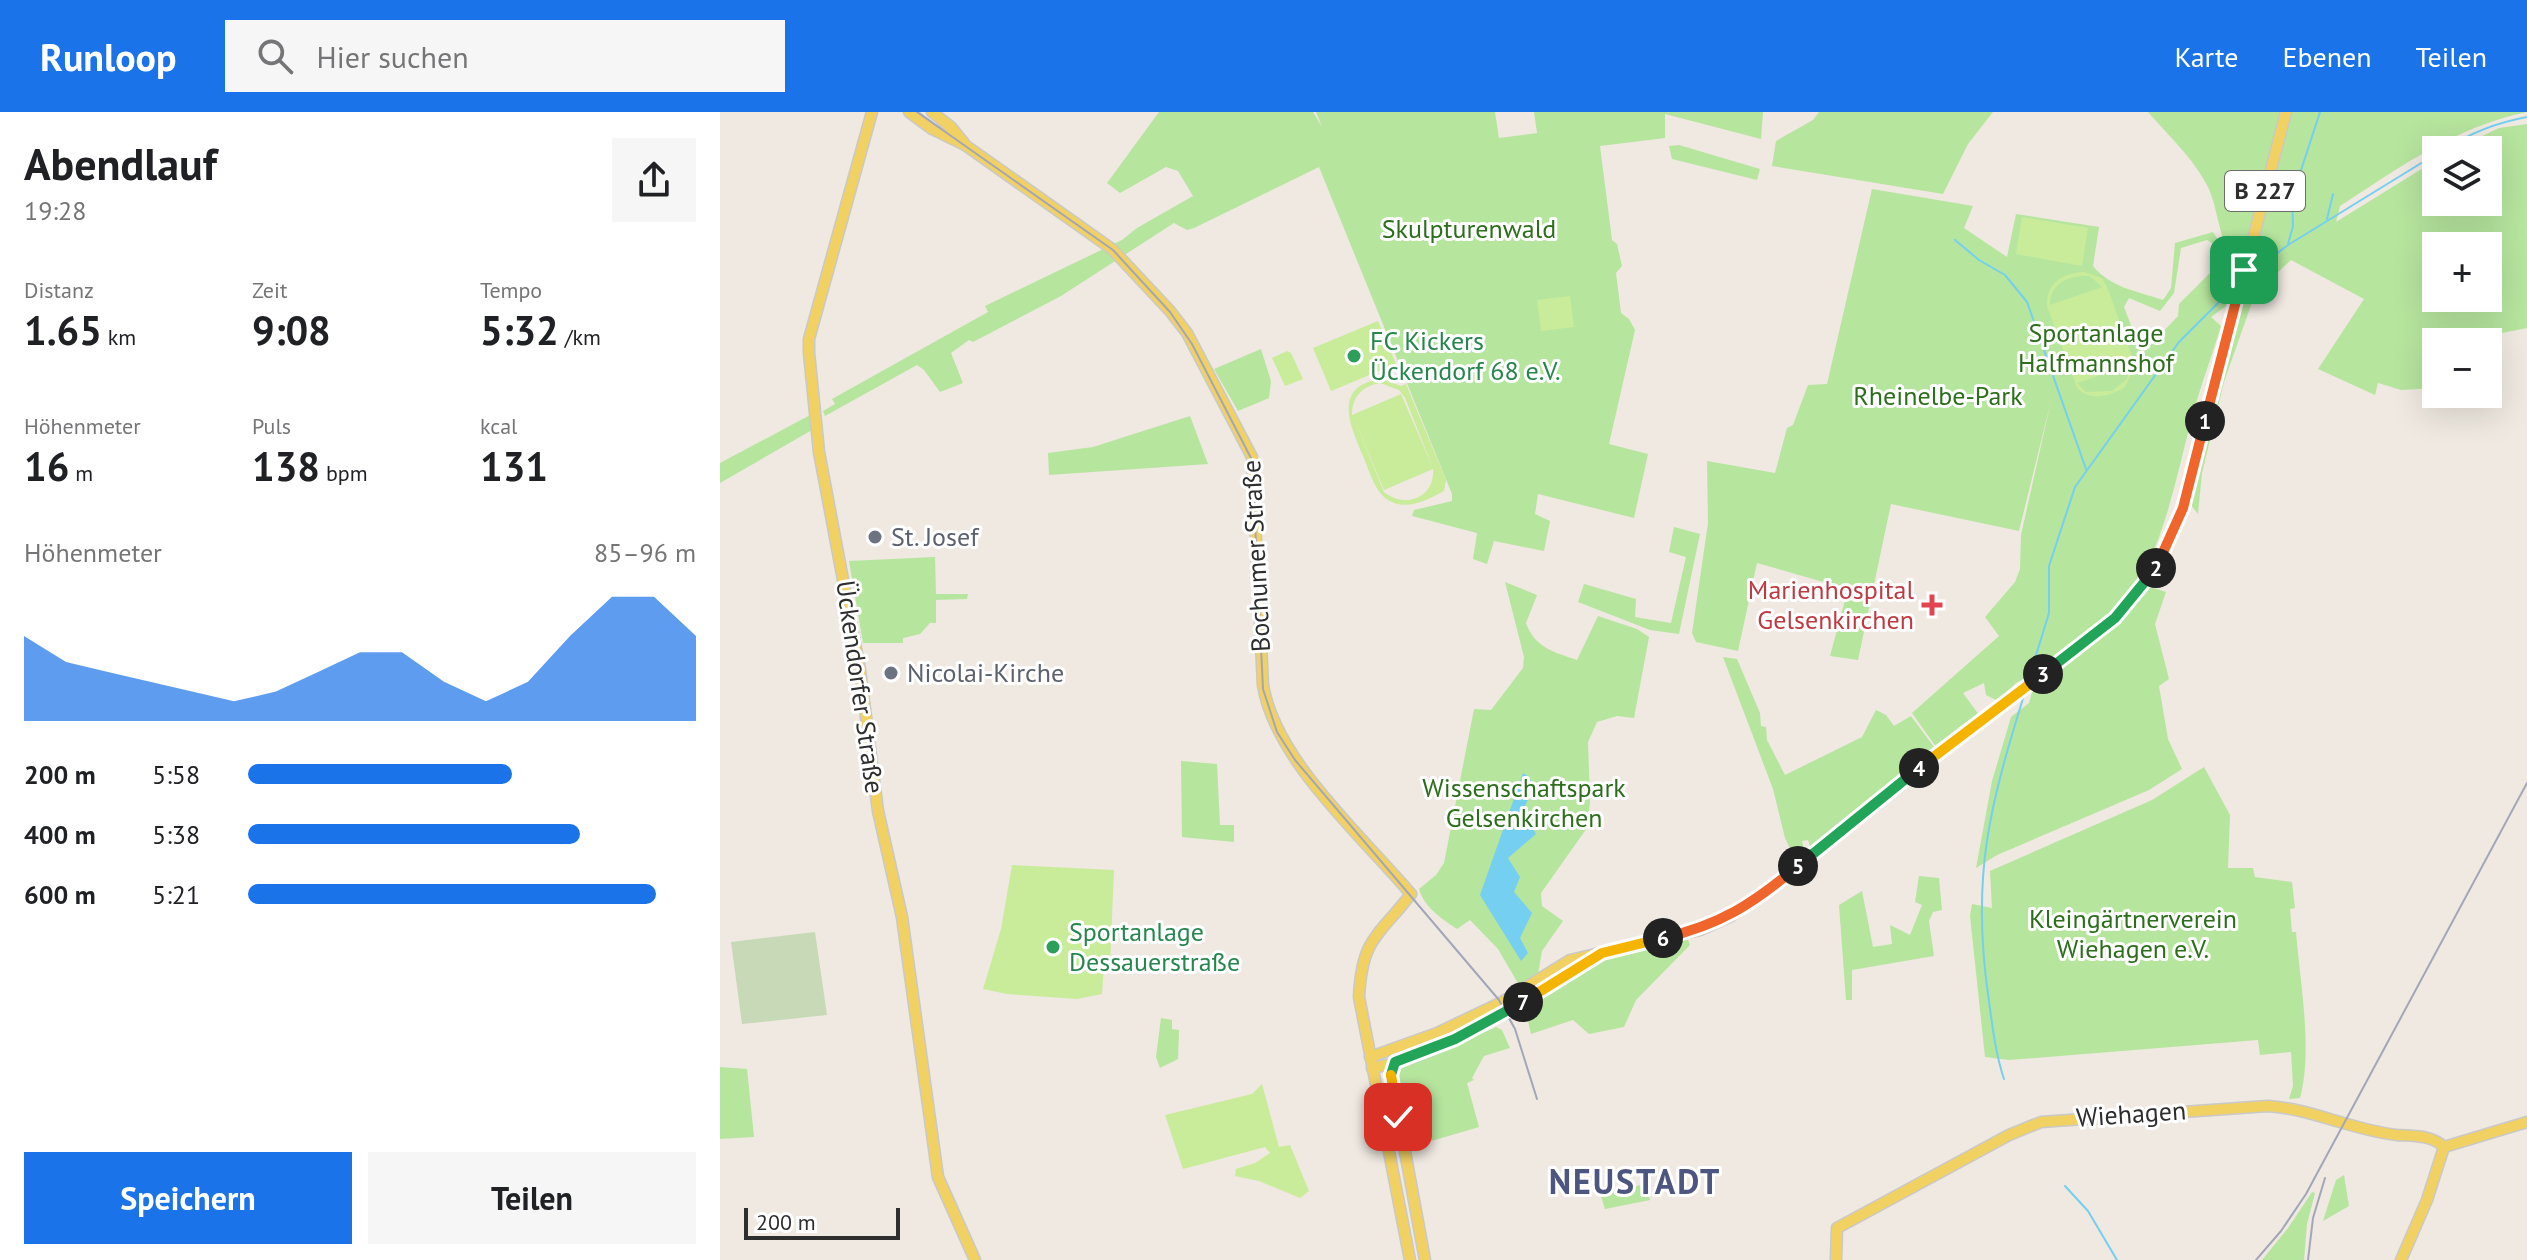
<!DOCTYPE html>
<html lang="de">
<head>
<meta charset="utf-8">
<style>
  :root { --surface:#fff; --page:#f6f6f6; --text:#202124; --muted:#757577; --accent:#1a73e8 }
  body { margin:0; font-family:"PT Sans",sans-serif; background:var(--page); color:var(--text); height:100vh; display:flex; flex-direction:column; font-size:30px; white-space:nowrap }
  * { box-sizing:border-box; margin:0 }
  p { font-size:26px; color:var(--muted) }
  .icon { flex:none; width:44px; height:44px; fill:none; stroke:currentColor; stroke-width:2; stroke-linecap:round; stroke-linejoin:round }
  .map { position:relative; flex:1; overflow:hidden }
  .details { display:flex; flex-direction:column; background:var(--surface); width:720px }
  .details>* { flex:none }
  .tools { position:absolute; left:1702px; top:24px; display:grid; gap:16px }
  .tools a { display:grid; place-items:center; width:80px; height:80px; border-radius:0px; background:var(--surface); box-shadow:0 8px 32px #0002; font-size:40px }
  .scale { position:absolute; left:24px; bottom:20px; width:156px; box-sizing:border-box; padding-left:8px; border:4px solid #2e2e2e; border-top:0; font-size:22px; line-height:28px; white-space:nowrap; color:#2e2e2e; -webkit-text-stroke:6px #fff; paint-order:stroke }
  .pin { position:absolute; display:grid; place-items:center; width:68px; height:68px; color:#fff; margin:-34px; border-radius:16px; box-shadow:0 4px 12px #0006 }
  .km { position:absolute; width:40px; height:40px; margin:-20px; border-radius:50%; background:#222; color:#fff; font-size:22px; line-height:40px; text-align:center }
  .round { display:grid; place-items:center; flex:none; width:84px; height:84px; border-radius:0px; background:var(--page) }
  .headline { display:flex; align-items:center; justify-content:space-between; height:136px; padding:0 24px }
  h1 { font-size:44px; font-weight:600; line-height:60px }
  .metrics { display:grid; grid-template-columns:repeat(3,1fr); gap:12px; height:136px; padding:8px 24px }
  .metrics div { display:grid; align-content:center }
  .metrics b { font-size:40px; font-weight:600 }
  .metrics small { font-size:22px; font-weight:400 }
  .metrics p { font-size:22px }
  .chart { height:224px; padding:16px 24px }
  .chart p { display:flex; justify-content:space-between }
  .chart svg { width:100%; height:144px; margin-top:8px; fill:var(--accent); opacity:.7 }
  .cta { display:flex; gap:16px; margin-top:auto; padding:16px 24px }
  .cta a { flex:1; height:92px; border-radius:0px; background:var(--accent); color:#fff; font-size:32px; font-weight:600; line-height:92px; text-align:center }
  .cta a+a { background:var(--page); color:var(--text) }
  ul { padding:0 24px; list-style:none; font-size:26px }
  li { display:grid; grid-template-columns:128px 96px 1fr; align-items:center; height:60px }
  li i { height:20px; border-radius:10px; background:var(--accent) }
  header { display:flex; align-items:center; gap:48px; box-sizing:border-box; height:112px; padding:0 40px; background:var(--accent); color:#fff }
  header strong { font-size:38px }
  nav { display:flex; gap:44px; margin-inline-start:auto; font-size:28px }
  .search { width:560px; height:72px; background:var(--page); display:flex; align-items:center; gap:20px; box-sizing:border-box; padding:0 28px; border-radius:0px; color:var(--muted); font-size:30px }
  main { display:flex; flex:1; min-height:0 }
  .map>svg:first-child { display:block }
  .green { fill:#b6e59e; fill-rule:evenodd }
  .cemetery { fill:#c8d9b8 }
  .pitch { fill:#c9ec9a; fill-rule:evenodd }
  .water { fill:#75cff0 }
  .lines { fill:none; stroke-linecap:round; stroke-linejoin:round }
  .stream { stroke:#75cff0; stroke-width:2 }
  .major-casing { stroke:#c9c9c9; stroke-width:13 }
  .major { stroke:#f2d163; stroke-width:10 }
  .tram { stroke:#a3a6b8; stroke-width:2 }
  .rail { stroke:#a3a6b8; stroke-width:2 }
  .split-1-casing { stroke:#fff; stroke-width:16 }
  .split-2-casing { stroke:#fff; stroke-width:16 }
  .split-3-casing { stroke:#fff; stroke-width:16 }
  .split-4-casing { stroke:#fff; stroke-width:16 }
  .split-5-casing { stroke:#fff; stroke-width:16 }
  .split-6-casing { stroke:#fff; stroke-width:16 }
  .split-7-casing { stroke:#fff; stroke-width:16 }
  .split-8-casing { stroke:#fff; stroke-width:16 }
  .split-9-casing { stroke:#fff; stroke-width:16 }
  .split-1 { stroke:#f0652b; stroke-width:10 }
  .split-2 { stroke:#f0652b; stroke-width:10 }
  .split-3 { stroke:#22a559; stroke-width:10 }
  .split-4 { stroke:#f5b400; stroke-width:10 }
  .split-5 { stroke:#22a559; stroke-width:10 }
  .split-6 { stroke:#f0652b; stroke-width:10 }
  .split-7 { stroke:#f5b400; stroke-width:10 }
  .split-8 { stroke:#22a559; stroke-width:10 }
  .split-9 { stroke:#f5b400; stroke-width:10 }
  .leisure-dot { fill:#2e9e5b; stroke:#fff; stroke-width:3 }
  .worship-dot { fill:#6b7280; stroke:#fff; stroke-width:3 }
  .health-dot { fill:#e0444e; stroke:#fff; stroke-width:3 }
  .labels { text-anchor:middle; stroke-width:6; stroke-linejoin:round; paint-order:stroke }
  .shield { fill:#fff; stroke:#6d6d6d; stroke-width:2 }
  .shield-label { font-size:24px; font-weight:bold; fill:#2e2e2e }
  .park-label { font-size:26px; fill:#2c6e1b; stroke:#fff }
  .leisure-label { font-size:26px; fill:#27864d; stroke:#fff; text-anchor:start }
  .worship-label { font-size:26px; fill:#5b616d; stroke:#fff; text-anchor:start }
  .street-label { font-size:26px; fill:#2e2e2e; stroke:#fff }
  .health-label { font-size:26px; fill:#be3a42; stroke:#fff; text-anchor:end }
  .district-label { font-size:34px; font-weight:bold; letter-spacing:2px; fill:#4d5680; stroke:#fff }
</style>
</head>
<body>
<header>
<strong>Runloop</strong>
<div class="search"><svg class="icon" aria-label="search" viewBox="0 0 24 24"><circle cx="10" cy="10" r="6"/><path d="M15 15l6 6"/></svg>Hier suchen</div>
<nav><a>Karte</a><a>Ebenen</a><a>Teilen</a></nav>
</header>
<main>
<section class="details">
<div class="headline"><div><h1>Abendlauf</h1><p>19:28</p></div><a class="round"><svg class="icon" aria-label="share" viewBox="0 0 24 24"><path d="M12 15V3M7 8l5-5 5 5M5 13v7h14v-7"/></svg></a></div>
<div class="metrics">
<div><p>Distanz</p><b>1.65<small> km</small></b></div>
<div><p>Zeit</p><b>9:08</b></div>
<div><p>Tempo</p><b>5:32<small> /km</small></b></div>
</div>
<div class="metrics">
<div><p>Höhenmeter</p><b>16<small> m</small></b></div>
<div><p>Puls</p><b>138<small> bpm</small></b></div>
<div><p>kcal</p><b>131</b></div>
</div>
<div class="chart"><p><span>Höhenmeter</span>85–96 m</p>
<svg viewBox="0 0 160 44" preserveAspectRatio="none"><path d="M0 44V18L10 26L20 29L30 32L40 35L50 38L60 35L70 29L80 23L90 23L100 32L110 38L120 32L130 18L140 6L150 6L160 18V44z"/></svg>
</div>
<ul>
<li><b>200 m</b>5:58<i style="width:59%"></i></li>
<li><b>400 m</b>5:38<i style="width:74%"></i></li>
<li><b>600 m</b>5:21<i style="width:91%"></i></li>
</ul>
<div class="cta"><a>Speichern</a><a>Teilen</a></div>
</section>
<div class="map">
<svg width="1807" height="1148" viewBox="0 0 1807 1148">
  <rect width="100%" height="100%" fill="#efe9e1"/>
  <g class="green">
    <polygon points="439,0 593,0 602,15 596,0 775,0 779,26 817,21 814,0 1043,0 1041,27 945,2 945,26 880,34 892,128 897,132 902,154 896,161 901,201 909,207 915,218 889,332 928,342 914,406 818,382 815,402 830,409 824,439 774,429 767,452 753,447 757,421 692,404 694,398 732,389 732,382 599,55 474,116 467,118 454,111 341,184 253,230 249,228 231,241 243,271 220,280 204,258 197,253 105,304 103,299 115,292 112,287 268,200 265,194 402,128 417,116 473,84 458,59 446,55 400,81 387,71"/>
    <polygon points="1099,0 1273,0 1248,32 1223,82 1052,54 1056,29 1093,8"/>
    <path d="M1428 0H1564L1523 156C1498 138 1500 100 1488 75 1474 47 1448 23 1428 0Z"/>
    <path d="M1567 0H1807C1735 15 1680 55 1620 94L1616 110 1716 48V90H1768V38H1733L1779 16 1807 12V216L1777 222 1781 246 1778 273 1768 267V230H1723L1719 227 1716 230V276L1681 278 1658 271 1655 283 1598 257 1644 187 1571 148 1535 182 1504 270 1482 361 1478 402 1471 393 1474 362ZM1716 134H1768V186H1716Z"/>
    <polygon points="959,33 1040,57 1037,68 952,47 949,34"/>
    <path d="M1152 77 1253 94 1244 116 1287 145 1296 102 1379 115 1373 154C1391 176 1417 179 1443 188L1451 176 1455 131 1493 120 1518 159 1506 194 1491 205 1501 214C1492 243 1481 273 1473 302 1457 360 1448 418 1418 471L1446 480 1435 512 1449 567 1439 574 1448 627 1462 657 1429 678 1277 743 1256 756 1272 669 1291 605 1309 591 1318 559 1296 571 1278 589 1266 583 1264 571 1243 581 1259 603 1219 639 1192 601 1279 524 1265 505 1295 470 1300 457 1301 423 1331 289 1299 419 1171 392 1138 548 1110 544 1128 477 1037 451 1018 539 976 530 972 521 988 411 987 349 1055 361 1067 316 1073 313 1088 273 1107 272ZM1487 128 1496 134 1491 160 1459 192 1458 204 1422 242 1404 195 1409 186 1440 199 1454 181 1461 136Z"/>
    <polygon points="541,237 551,269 549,286 518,299 494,257"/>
    <polygon points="92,302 92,318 0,371 0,351"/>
    <polygon points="470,304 488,352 329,363 328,341 373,335"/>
    <polygon points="954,415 980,422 959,522 930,518 858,490 864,472 916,487 915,505 951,511 966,445 949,440"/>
    <polygon points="215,445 216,482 248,482 247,487 216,488 216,511 210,511 200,522 183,526 183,531 143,531 129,449"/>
    <path d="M785 470 817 483 806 511C815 536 834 540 857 548L878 504 917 517 929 525 914 606 897 604 877 610 868 630 870 690 867 716 821 781 822 794 843 809 822 839 818 862 799 873 778 837 750 808 737 817C722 807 704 795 699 777L716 763 724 751 754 597 771 598 803 556 804 545Z"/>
    <polygon points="1003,545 1017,547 1040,601 1041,614 1046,615 1047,628 1065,663 1142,625 1156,598 1166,603 1174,614 1191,604 1217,639 1162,676 1090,734 1088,728 1082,729 1085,742 1075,747 1065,726 1053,677"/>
    <polygon points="461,649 497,652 500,713 514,713 514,730 462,725"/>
    <path d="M1484 655 1510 703 1508 756H1533L1535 765 1572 770 1575 796 1570 797 1572 820H1576C1580 870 1593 939 1580 986L1569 987 1573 974 1571 940 1540 943 1538 928 1289 948 1265 945 1250 804 1252 792 1272 796 1270 759 1432 688Z"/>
    <polygon points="1199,764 1219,766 1222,798 1213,800 1209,809 1214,844 1132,858 1132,888 1126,888 1119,793 1142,779 1153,835 1172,832 1170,813 1190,823 1202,793 1195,790"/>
    <polygon points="960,828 968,828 970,833 916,888 904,915 869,922 853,908 811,922 805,896 843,868 884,847"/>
    <polygon points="441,906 452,908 452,917 459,918 458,947 440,956 436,945"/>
    <polygon points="776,915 782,918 790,936 764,944 752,966 754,968 747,971 759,1015 691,1035 679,963 682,956"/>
    <polygon points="0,955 27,957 34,1025 0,1027"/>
    <polygon points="1624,1063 1629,1094 1603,1109 1616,1068"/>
    <polygon points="927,1072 930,1088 885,1097 880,1081"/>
    <polygon points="1592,1080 1595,1081 1587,1112 1584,1148 1542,1148 1568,1116"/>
  </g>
  <polygon class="cemetery" points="95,820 107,903 22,912 11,830"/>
  <g class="pitch">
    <polygon points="1302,105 1368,116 1362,154 1296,142"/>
    <path d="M1364 160 1382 166 1388 177 1415 253 1405 275C1390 284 1371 290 1357 276L1327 194C1326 171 1343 161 1364 160ZM1370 164 1382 175 1330 193C1330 170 1350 163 1370 164ZM1410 253 1407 267 1392 279 1366 280 1357 271Z"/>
    <polygon points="850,184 854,215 821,219 817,188"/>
    <polygon points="658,209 676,252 611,279 593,236"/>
    <polygon points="567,239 571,241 583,267 565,274 552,246"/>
    <path d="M661 267 681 274 686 272 726 368 724 379C709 387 689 398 672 390 655 383 650 360 643 344 631 315 611 274 661 267ZM660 271 679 278 685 286 713 356 681 282 632 303C632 285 642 274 660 271ZM633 304 664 378 713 357C715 386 685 397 664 380Z"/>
    <polygon points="292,753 394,758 390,853 384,853 382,882 357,887 287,882 263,877 281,817"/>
    <polygon points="542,972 559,1035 570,1033 589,1079 580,1086 539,1069 515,1064 516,1057 535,1051 550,1041 545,1035 463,1057 445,1003 532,982"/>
  </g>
  <polygon class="water" points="803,661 809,665 814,675 803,698 816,722 788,746 800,765 794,780 812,801 800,826 808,841 801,849 760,783"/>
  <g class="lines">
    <g class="stream">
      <path d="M1723 38C1751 21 1775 11 1807 5"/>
      <polyline points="1607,107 1613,82"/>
      <polyline points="1235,128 1259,148 1285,163 1307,190 1366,357"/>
      <polyline points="1568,132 1573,114 1572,86 1600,0"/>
      <polyline points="1527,164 1568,133 1716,42"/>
      <polyline points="1309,566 1329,501 1329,454 1355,375 1459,230 1516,173"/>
      <path d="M1284 967C1275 940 1272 911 1268 882 1251 763 1270 693 1305 580"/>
      <polyline points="1345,1074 1368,1099 1397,1148"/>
    </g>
    <defs>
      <g id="major">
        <polyline points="152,0 89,227 89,241 99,340 140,558 158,699 182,805 218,1065 255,1148"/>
        <path d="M189 0 212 17 245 33 392 137 450 199 467 221 532 345 543 573C555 648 642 724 691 782 659 824 642 825 639 885L690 1148"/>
        <polyline points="212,0 231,15 244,31"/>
        <polyline points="650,945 717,921 782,890 850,848 980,818 1011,804 1066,764 1123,715 1395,506 1436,456 1463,396 1566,0"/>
        <polyline points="675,950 671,964 705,1148"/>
        <path d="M652 956C737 941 800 884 873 845"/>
        <path d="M1116 1148 1117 1116 1289 1023 1321 1010 1548 994C1592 997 1632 1018 1677 1023 1693 1024 1712 1023 1724 1035"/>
        <polyline points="1681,1148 1707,1088 1724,1035 1807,1010"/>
      </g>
    </defs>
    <use href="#major" class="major-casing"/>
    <use href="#major" class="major"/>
    <polyline class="tram" points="197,0 393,138 450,200 472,232 532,348 543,577 557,620 575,648 779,888 795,917 817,987"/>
    <g class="rail">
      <polyline points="1536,1148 1561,1119 1586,1082 1807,671"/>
      <polyline points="1588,1148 1593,1106 1605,1066"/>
    </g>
  </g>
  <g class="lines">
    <defs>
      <polyline id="split-1" points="1485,309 1524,158"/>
      <polyline id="split-2" points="1436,456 1463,396 1485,309"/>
      <polyline id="split-3" points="1323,562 1395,506 1436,456"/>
      <polyline id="split-4" points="1199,656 1323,562"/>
      <polyline id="split-5" points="1078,754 1199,656"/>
      <path id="split-6" d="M943 826C1000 813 1033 792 1078 754"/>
      <polyline id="split-7" points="803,890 882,841 943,826"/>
      <polyline id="split-8" points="671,963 675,950 735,927 803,890"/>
      <polyline id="split-9" points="671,963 678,1005"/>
    </defs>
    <use href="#split-1" class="split-1-casing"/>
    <use href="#split-2" class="split-2-casing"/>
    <use href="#split-3" class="split-3-casing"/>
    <use href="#split-4" class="split-4-casing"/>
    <use href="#split-5" class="split-5-casing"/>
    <use href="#split-6" class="split-6-casing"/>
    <use href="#split-7" class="split-7-casing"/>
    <use href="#split-8" class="split-8-casing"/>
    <use href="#split-9" class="split-9-casing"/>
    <use href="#split-1" class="split-1"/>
    <use href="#split-2" class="split-2"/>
    <use href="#split-3" class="split-3"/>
    <use href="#split-4" class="split-4"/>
    <use href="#split-5" class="split-5"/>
    <use href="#split-6" class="split-6"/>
    <use href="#split-7" class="split-7"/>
    <use href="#split-8" class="split-8"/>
    <use href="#split-9" class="split-9"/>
  </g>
  <g class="leisure-dot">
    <circle cx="634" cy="244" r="8"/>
    <circle cx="333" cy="835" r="8"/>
  </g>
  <g class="worship-dot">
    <circle cx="155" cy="425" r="8"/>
    <circle cx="171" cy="561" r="8"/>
  </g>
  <path class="health-dot" d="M1208 481h8v8h8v8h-8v8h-8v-8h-8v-8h8z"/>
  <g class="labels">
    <rect class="shield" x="1505" y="59" width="80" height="40" rx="6"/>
    <g class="shield-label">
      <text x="1545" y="87">B 227</text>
    </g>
    <g class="park-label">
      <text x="749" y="126">Skulpturenwald</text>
      <text x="1376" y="230">Sportanlage<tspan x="1376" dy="30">Halfmannshof</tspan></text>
      <text x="1218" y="293">Rheinelbe-Park</text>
      <text x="804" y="685">Wissenschaftspark<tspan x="804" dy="30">Gelsenkirchen</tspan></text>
      <text x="1413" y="816">Kleingärtnerverein<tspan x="1413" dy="30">Wiehagen e.V.</tspan></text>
    </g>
    <g class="leisure-label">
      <text x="650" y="238">FC Kickers<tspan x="650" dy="30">Ückendorf 68 e.V.</tspan></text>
      <text x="349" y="829">Sportanlage<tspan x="349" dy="30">Dessauerstraße</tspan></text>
    </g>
    <g class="worship-label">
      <text x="171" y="434">St. Josef</text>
      <text x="187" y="570">Nicolai-Kirche</text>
    </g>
    <g class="street-label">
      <text transform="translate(536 444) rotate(-93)" y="9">Bochumer Straße</text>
      <text transform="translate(140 575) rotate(82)" y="9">Ückendorfer Straße</text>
      <text transform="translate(1411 1002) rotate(-4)" y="9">Wiehagen</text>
    </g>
    <g class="health-label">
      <text x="1194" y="487">Marienhospital<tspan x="1194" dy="30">Gelsenkirchen</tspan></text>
    </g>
    <g class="district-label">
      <text x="915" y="1082">NEUSTADT</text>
    </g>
  </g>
</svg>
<div class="tools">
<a><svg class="icon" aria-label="layers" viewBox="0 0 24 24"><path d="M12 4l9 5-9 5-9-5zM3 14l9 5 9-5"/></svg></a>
<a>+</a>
<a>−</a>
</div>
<div class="scale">200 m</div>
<div class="pin" style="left:1524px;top:158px;background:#1e9e55"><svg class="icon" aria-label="arrive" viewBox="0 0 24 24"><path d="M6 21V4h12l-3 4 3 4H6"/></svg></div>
<div class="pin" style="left:678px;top:1005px;background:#d93025"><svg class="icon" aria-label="check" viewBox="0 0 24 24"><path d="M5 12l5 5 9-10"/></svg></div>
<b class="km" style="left:1485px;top:309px">1</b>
<b class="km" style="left:1436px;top:456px">2</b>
<b class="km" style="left:1323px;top:562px">3</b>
<b class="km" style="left:1199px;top:656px">4</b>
<b class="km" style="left:1078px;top:754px">5</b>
<b class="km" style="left:943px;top:826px">6</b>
<b class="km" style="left:803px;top:890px">7</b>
</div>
</main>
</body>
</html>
